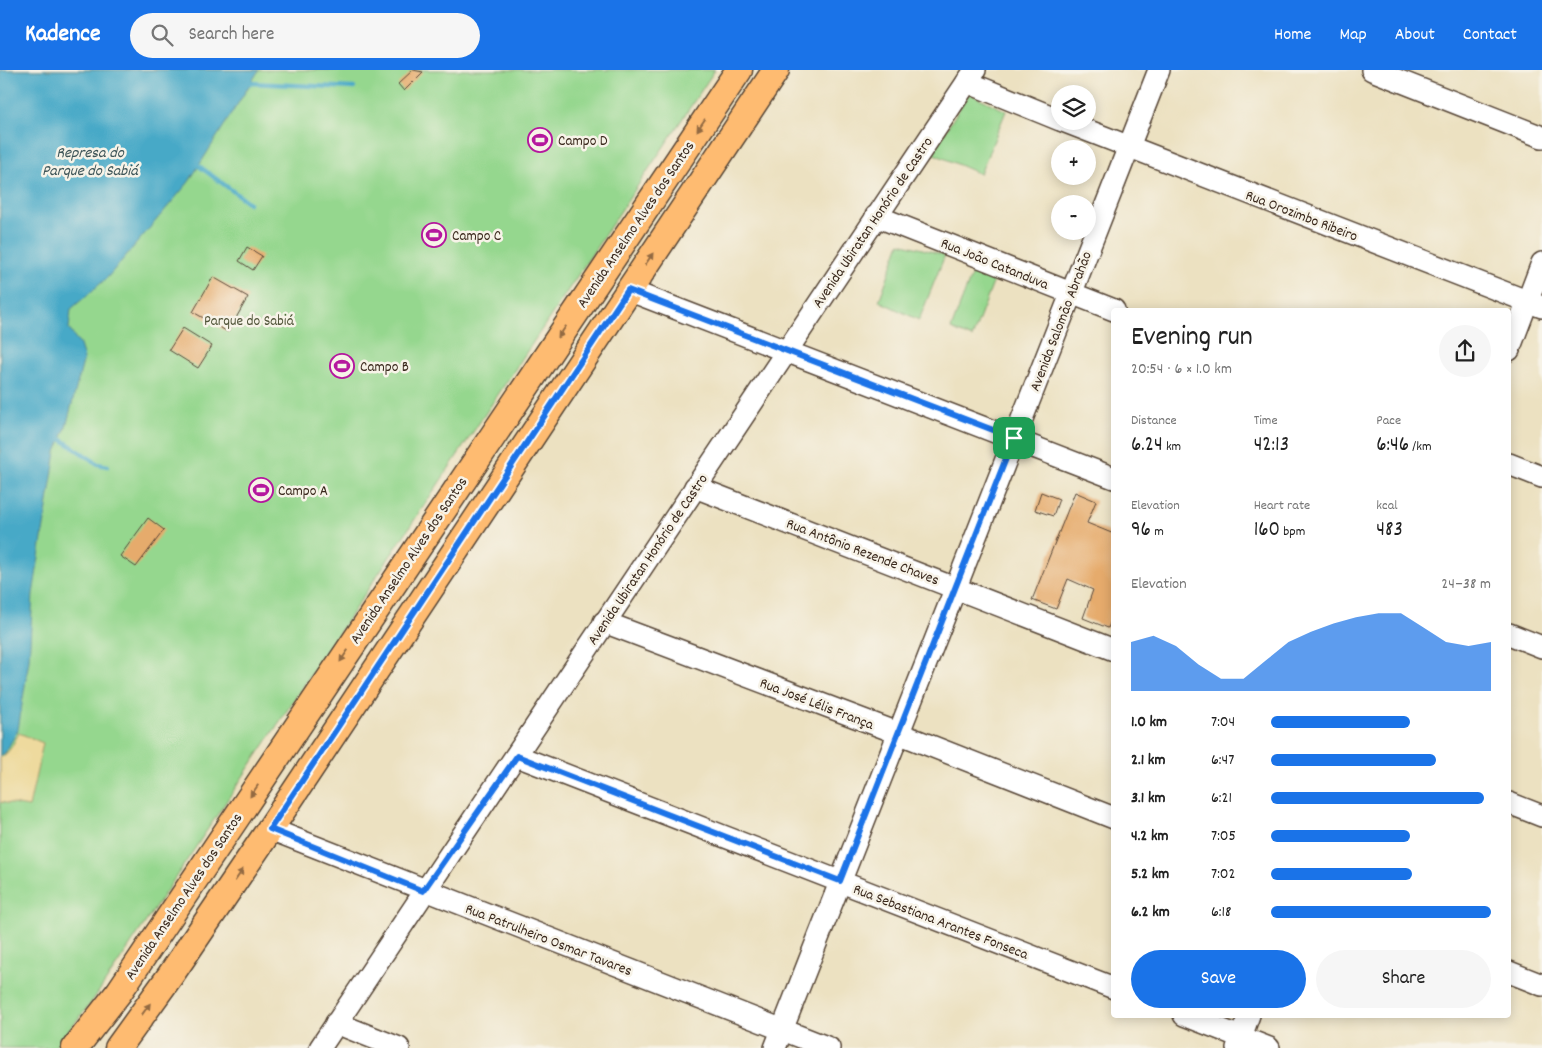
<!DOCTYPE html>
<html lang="en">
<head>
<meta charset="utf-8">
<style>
  :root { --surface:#fff; --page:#f6f6f6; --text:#222; --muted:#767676; --accent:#1a73e8 }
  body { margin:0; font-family:Dekko,sans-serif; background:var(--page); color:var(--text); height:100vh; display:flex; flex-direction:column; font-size:19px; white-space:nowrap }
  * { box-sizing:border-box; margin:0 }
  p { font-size:16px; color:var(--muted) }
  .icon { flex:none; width:28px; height:28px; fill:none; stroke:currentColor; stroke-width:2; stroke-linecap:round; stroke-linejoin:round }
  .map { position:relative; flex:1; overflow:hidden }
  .side { position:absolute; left:1111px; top:238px; width:400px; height:710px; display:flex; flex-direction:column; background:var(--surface); border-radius:5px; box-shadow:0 2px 12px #0003 }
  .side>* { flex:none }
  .controls { position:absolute; left:1051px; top:15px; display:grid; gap:10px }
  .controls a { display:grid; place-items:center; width:45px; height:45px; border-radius:50%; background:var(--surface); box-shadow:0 2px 12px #0003; font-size:25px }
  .pin { position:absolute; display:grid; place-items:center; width:42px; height:42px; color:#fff; margin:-21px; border-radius:10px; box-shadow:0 2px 8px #0006 }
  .round { display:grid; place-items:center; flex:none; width:52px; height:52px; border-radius:26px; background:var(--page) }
  .summary { display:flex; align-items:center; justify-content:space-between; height:85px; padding:0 20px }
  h1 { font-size:28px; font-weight:600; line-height:38px }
  .figures { display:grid; grid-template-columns:repeat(3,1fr); gap:8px; height:85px; padding:5px 20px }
  .figures div { display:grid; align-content:center }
  .figures b { font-size:21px; font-weight:600 }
  .figures small { font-size:14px; font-weight:400 }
  .figures p { font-size:14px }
  .chart { height:140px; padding:10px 20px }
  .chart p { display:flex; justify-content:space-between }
  .chart svg { width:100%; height:90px; margin-top:5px; fill:var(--accent); opacity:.7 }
  .primary-button { display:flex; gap:10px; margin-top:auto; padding:10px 20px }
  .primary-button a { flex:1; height:58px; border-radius:30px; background:var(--accent); color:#fff; font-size:20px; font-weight:600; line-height:58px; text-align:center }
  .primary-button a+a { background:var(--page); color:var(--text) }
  ul { padding:0 20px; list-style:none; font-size:16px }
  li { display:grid; grid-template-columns:80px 60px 1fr; align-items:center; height:38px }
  li i { height:12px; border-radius:6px; background:var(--accent) }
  header { display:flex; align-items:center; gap:30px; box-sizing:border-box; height:70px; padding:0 25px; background:var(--accent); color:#fff }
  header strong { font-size:24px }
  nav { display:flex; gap:28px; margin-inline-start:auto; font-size:18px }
  .search { width:350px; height:45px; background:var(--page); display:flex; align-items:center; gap:12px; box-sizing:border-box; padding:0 18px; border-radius:28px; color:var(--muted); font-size:19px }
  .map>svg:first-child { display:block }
  .green { fill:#95d78e; stroke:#688056 }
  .sand { fill:#eeda9e; stroke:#94825e }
  .water { fill:#47a9c7; stroke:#416a72 }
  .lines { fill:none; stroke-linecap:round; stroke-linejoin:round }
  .stream { stroke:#47a9c7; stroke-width:4.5 }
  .building { fill:#e6ab6c }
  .minor-casing { stroke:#564536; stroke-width:24 }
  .major-casing { stroke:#564536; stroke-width:29 }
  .minor { stroke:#fff; stroke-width:21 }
  .major { stroke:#febb71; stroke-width:26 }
  .oneway { fill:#936b43 }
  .route-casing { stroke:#fff; stroke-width:10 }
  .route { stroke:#1a73e8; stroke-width:6 }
  .labels { text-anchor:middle; stroke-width:5; stroke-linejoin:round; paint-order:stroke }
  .poi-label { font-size:15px; fill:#3b2a1e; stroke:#f7f3e8; text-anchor:start }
  .street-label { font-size:15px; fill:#3b2a1e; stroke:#f7f3e8 }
  .park-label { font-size:15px; fill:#52553a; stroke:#f7f3e8 }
  .water-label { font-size:16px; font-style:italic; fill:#3f5659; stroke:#f7f3e8 }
</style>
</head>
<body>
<header>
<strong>Kadence</strong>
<div class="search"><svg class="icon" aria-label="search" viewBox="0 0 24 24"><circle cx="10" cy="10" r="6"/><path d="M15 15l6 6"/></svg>Search here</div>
<nav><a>Home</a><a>Map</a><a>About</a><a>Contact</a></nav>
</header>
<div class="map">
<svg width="1542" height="978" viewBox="0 0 1542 978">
  <rect width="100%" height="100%" fill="#f7f3e8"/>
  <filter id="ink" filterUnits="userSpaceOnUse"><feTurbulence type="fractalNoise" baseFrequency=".02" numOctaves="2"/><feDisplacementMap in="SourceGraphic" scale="10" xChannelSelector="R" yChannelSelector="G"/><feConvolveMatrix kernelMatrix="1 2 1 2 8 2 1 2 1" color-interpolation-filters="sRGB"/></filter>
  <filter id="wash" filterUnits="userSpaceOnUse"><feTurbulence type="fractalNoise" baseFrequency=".0096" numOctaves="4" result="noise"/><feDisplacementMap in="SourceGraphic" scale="20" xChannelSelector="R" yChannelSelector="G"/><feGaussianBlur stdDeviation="1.12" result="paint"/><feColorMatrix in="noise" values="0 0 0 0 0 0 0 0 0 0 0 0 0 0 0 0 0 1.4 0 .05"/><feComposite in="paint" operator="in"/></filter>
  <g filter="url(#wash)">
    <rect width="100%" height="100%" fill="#ece1c1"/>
    <g class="green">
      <polygon points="0,0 715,0 125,883 91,933 54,978 0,978"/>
      <polygon points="969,23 1006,41 980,104 932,83"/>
      <polygon points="900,173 945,185 919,250 879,231"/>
      <polygon points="973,201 995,208 972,268 951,259"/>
    </g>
    <path class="sand" d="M19 663 43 673 29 737 0 732V688C10 683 14 672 19 663Z"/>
    <polygon class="water" points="0,0 259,0 188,113 107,208 71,239 69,259 80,275 84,288 66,357 56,382 33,524 29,590 18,660 5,683 0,686"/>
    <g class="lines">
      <g class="stream">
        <polyline points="250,13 354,18"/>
        <polyline points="199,96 249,133"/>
        <polyline points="61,369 98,394 108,396"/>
      </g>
    </g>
    <g id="blocks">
      <g class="building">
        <polygon points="413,0 423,2 404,21 398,14"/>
        <polygon points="247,177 262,186 253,200 239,191"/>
        <polygon points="213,207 248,227 228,262 193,242"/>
        <polygon points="183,258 212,276 198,298 169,280"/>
        <polygon points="1041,422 1059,429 1053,446 1035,440"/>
        <polygon points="1075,422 1096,431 1087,453 1114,464 1114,544 1108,558 1083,548 1093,520 1068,509 1056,539 1032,530"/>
        <polygon points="148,448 164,460 136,497 120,486"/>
      </g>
    </g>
  </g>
  <g filter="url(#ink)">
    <use href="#blocks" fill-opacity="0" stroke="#564536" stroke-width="1"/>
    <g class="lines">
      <defs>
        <g id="minor">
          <polyline points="1372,0 1542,67"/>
          <polyline points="967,12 1060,50"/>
          <polyline points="1063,51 1542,237"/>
          <polyline points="876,146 1114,240"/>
          <polyline points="628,220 1114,408"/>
          <polyline points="1509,280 1542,193"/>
          <polyline points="1509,394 1542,407"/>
          <polyline points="695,417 1114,580"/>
          <polyline points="604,552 898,663 1114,748"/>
          <polyline points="1509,564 1542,577"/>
          <polyline points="517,686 1114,918"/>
          <polyline points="1509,733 1542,746"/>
          <polyline points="270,759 829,978"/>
          <polyline points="1509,902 1542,915"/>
          <polyline points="1184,945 1269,978"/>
          <polyline points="336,953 399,978"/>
          <polyline points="320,978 975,0"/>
          <polyline points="775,978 1159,0"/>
          <polyline points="1237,978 1249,945"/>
        </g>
        <g id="major">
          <polyline points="75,978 119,922 739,0"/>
          <polyline points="118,978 170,906 270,759 776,0"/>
        </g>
      </defs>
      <use href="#minor" class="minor-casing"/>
      <use href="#major" class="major-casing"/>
      <use href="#minor" class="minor"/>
      <use href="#major" class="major"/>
    </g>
    <defs><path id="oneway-solid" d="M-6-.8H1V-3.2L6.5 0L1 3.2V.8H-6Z" transform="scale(1.25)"/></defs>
    <g class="oneway">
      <use href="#oneway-solid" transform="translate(701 55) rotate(124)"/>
      <use href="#oneway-solid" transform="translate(649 189) rotate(-56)"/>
      <use href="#oneway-solid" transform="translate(562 262) rotate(124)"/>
      <use href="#oneway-solid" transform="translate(344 586) rotate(124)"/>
      <use href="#oneway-solid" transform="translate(254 721) rotate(124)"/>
      <use href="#oneway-solid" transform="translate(239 805) rotate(-56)"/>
      <use href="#oneway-solid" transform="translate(146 939) rotate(-54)"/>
    </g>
  </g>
  <g class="lines" filter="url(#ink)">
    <defs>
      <polygon id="route" points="628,220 1014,368 840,811 517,686 423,821 270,759"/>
    </defs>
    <use href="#route" class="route-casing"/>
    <use href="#route" class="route"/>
  </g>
  <defs>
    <symbol id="stadium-ring" viewBox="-11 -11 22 22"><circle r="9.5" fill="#f7f3e8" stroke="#b5179e" stroke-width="1.5"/><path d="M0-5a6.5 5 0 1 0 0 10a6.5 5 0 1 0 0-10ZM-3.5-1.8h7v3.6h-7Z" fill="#b5179e"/></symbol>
  </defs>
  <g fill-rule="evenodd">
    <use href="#stadium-ring" x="526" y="56" width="28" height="28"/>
    <use href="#stadium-ring" x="420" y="151" width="28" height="28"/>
    <use href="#stadium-ring" x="328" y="282" width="28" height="28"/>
    <use href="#stadium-ring" x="247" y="406" width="28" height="28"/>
  </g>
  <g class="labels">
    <g class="poi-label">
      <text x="558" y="75">Campo D</text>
      <text x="452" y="170">Campo C</text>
      <text x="360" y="301">Campo B</text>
      <text x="278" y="425">Campo A</text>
    </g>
    <g class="street-label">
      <text transform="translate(1302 145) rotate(21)" y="5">Rua Orozimbo Ribeiro</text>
      <text transform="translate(872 152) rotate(-56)" y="5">Avenida Ubiratan Honório de Castro</text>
      <text transform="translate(635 154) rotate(-56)" y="5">Avenida Anselmo Alves dos Santos</text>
      <text transform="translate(995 193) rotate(22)" y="5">Rua João Catanduva</text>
      <text transform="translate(1060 251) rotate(-69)" y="5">Avenida Salomão Abrahão</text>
      <text transform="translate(863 481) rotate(21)" y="5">Rua Antônio Rezende Chaves</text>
      <text transform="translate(647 489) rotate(-56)" y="5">Avenida Ubiratan Honório de Castro</text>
      <text transform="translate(408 490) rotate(-56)" y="5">Avenida Anselmo Alves dos Santos</text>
      <text transform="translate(817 633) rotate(21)" y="5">Rua José Lélis França</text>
      <text transform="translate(183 826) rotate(-56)" y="5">Avenida Anselmo Alves dos Santos</text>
      <text transform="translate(941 851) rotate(21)" y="5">Rua Sebastiana Arantes Fonseca</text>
      <text transform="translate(549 869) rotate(21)" y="5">Rua Patrulheiro Osmar Tavares</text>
    </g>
    <g class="park-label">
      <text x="249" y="255">Parque do Sabiá</text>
    </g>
    <g class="water-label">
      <text x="90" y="87">Represa do<tspan x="90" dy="18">Parque do Sabiá</tspan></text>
    </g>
  </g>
</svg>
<div class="controls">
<a><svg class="icon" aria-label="layers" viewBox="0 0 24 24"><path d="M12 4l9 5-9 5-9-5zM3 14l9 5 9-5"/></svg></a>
<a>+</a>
<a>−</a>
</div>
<div class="pin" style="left:1014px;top:368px;background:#1e9e55"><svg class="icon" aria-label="arrive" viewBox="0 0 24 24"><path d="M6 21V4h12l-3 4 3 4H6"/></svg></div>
<section class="side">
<div class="summary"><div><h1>Evening run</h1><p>20:54 · 6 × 1.0 km</p></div><a class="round"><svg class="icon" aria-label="share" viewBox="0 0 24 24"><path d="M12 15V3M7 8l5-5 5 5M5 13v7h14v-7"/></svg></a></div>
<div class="figures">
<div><p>Distance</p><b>6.24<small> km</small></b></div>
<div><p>Time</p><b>42:13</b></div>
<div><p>Pace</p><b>6:46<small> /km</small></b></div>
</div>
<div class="figures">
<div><p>Elevation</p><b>96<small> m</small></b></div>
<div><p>Heart rate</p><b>160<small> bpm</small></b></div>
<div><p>kcal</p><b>483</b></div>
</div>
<div class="chart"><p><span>Elevation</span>24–38 m</p>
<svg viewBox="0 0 160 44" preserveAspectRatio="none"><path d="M0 44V20L10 17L20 22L30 31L40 38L50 38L60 29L70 20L80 15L90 11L100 8L110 6L120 6L130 13L140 20L150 22L160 20V44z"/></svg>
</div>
<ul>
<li><b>1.0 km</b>7:04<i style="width:63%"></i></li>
<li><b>2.1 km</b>6:47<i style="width:75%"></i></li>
<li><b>3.1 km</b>6:21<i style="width:97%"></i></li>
<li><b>4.2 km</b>7:05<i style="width:63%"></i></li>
<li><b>5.2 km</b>7:02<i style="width:64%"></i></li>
<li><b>6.2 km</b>6:18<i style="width:100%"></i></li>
</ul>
<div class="primary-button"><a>Save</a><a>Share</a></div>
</section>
</div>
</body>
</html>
